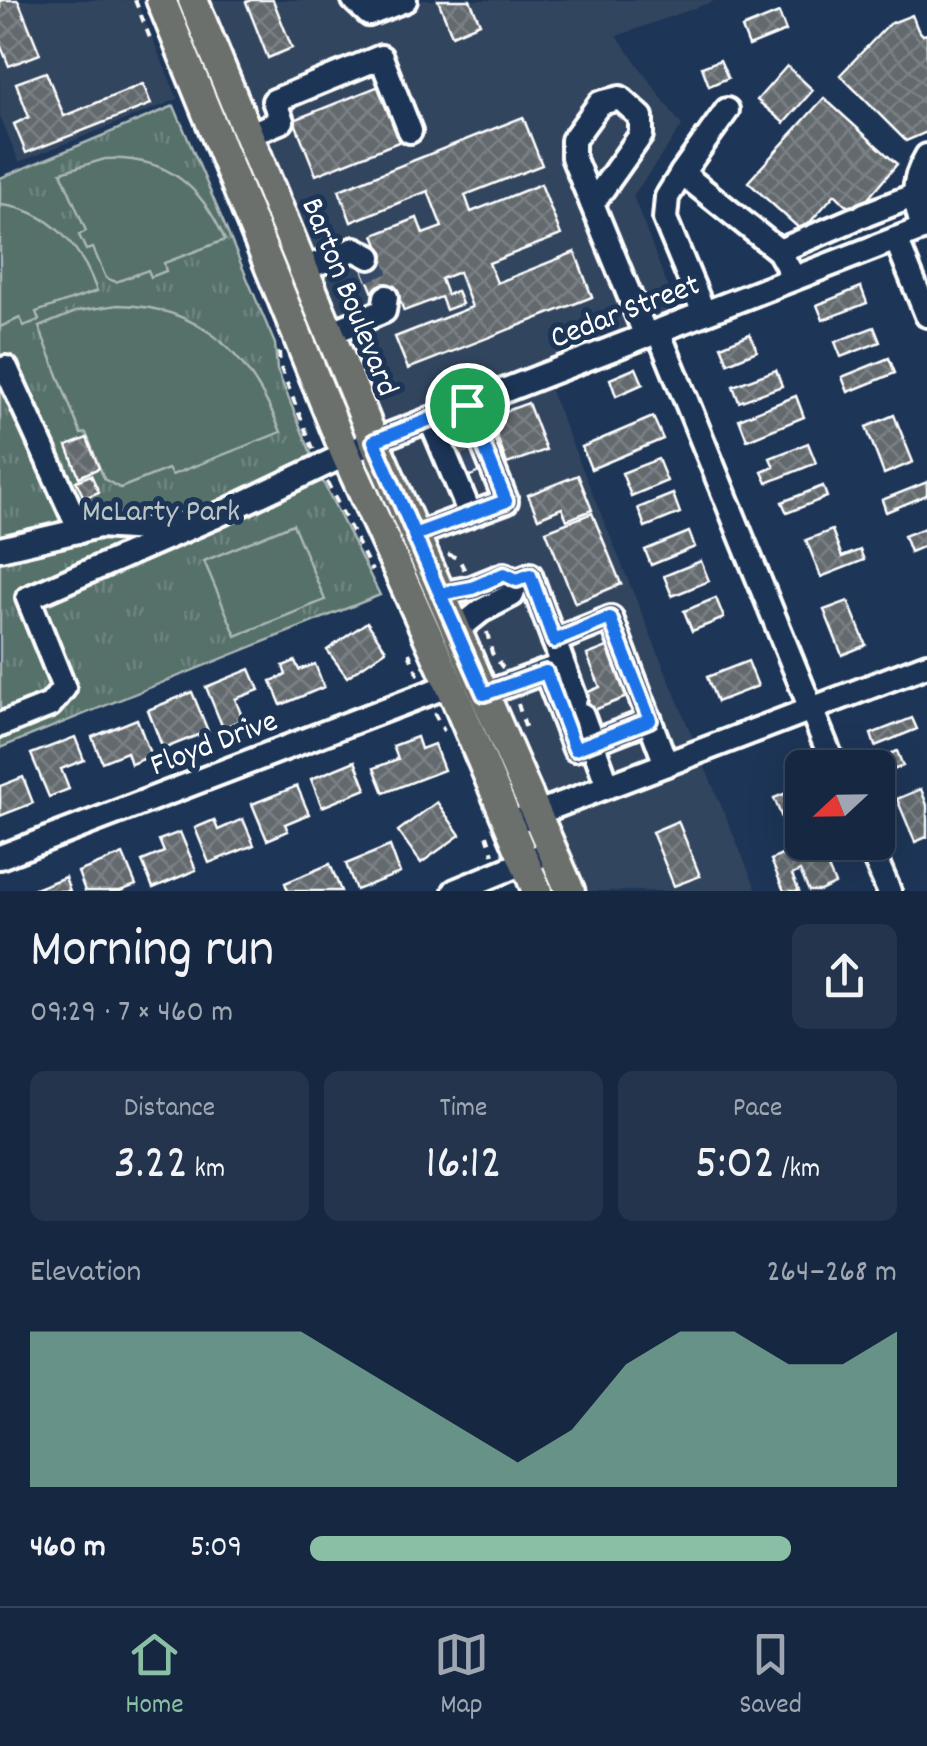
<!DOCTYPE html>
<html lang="en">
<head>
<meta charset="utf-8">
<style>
  :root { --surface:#162841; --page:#23344c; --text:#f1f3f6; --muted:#9ea6b1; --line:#35445a; --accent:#8abfa5 }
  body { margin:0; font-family:Dekko,sans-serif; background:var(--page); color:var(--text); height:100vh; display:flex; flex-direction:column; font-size:38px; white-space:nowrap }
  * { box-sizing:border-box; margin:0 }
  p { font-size:32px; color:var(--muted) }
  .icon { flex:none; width:55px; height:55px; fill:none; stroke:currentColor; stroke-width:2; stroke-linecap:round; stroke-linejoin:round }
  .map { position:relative; height:891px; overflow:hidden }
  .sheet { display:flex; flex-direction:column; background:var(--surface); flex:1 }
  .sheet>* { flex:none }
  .needle { width:65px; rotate:248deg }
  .controls { position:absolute; left:785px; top:750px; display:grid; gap:20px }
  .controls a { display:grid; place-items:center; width:110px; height:110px; border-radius:15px; background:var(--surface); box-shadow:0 10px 40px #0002,0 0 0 2px var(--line); font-size:50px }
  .pin { position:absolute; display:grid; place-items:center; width:85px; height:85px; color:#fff; margin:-42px; border:5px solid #fff; border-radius:50%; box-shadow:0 2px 10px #0007 }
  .round { display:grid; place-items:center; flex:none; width:105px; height:105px; border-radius:15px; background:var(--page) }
  .overview { display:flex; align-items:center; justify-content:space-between; height:170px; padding:0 30px }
  h1 { font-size:55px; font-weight:600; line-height:75px }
  .metrics { display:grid; grid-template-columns:repeat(3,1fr); gap:15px; height:170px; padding:10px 30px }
  .metrics div { display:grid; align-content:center; border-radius:15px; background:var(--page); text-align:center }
  .metrics b { font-size:50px; font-weight:600 }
  .metrics small { font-size:28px; font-weight:400 }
  .metrics p { font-size:28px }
  .chart { height:280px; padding:20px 30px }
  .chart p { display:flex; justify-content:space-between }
  .chart svg { width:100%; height:180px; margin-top:10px; fill:var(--accent); opacity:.7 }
  ul { padding:0 30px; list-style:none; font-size:32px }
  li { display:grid; grid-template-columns:160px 120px 1fr; align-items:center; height:75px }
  li i { height:25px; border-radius:12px; background:var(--accent) }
  .menu { display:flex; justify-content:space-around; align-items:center; height:140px; border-top:2px solid var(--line); background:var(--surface); font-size:28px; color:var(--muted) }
  .menu a { display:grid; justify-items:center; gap:5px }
  .menu .active { color:var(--accent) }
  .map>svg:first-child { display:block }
  .built { fill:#32455e }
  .park { fill:url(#park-tufts); stroke:#aab7b5; stroke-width:2.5 }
  .pitch { fill:#566f6b; stroke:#aab7b5; stroke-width:2.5 }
  .building { fill:url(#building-cross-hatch); stroke:#fff; stroke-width:2.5 }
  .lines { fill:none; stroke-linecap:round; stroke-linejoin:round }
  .minor-tunnel { stroke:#344968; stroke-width:22; stroke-dasharray:22 11; stroke-linecap:butt }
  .minor-casing { stroke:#fff; stroke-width:30 }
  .major-casing { stroke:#fff; stroke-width:35 }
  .path { stroke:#fff; stroke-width:4; stroke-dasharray:8 8; stroke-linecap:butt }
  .minor { stroke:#1d3557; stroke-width:22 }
  .major { stroke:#6c706d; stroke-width:28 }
  .route-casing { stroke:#fff; stroke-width:20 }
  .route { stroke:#1a73e8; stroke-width:12 }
  .labels { text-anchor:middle; stroke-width:10; stroke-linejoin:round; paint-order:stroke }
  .street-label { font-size:32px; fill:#fff; stroke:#1d3557 }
  .park-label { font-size:32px; fill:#bbc5c4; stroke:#1d3557 }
</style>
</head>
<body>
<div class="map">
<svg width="927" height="891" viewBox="0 0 927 891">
  <defs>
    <pattern id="park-tufts" width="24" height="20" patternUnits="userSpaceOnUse" patternTransform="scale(2.5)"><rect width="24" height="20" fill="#566f6b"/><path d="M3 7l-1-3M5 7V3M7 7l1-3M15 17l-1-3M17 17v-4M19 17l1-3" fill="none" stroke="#6f8581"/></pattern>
    <pattern id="building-cross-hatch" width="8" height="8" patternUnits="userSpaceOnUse" patternTransform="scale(2.5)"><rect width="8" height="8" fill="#636a6e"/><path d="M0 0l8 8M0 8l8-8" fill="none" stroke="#7a8084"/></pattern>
  </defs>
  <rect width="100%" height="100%" fill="#1d3557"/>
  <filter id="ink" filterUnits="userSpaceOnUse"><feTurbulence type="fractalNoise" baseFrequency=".01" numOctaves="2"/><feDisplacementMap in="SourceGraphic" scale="20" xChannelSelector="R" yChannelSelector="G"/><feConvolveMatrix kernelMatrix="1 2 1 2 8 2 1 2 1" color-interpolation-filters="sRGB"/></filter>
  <g filter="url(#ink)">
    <g class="built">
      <polygon points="0,0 136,0 178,99 19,162 0,116"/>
      <polygon points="211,0 717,0 617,36 682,126 633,196 678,314 387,427 305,240"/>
      <polygon points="548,385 695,743 549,799 394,443"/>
      <polygon points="702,760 757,891 588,891 556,816"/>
    </g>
    <polygon class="park" points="174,106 275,344 277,370 322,480 380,595 0,748 0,178"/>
    <g class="pitch">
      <path d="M105 159C166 156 201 185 225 240L164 263 166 271 151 277 148 270 116 282 106 278 93 248 86 250 79 235 86 231 61 172Z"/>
      <path d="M0 205C49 209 81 246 97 291L36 312 39 320 24 326 20 318 0 327Z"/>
      <path d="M118 305C204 306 250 357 281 432L172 475 168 469 120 488 104 479 86 433 81 434 39 327 78 311Z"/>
      <polygon points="293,524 325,600 236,636 204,561"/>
    </g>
    <g class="building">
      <polygon points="0,0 18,0 40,54 9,66 0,44"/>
      <polygon points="251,0 273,0 292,48 268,58 246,2"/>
      <polygon points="438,0 470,0 480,23 452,35"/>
      <polygon points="779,13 786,31 749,46 742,28"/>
      <polygon points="912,15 918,30 923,35 927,34 927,132 906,141 840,75 889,24"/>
      <polygon points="720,60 728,78 709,86 702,67"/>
      <polygon points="787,66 813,90 784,123 757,100"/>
      <polygon points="46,72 64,116 143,84 151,104 26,153 14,124 29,117 16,83"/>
      <polygon points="379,86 401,141 316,175 294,120"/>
      <polygon points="824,98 897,164 855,214 835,194 802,231 748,182"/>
      <polygon points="523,117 542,165 465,195 471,212 541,184 561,235 489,263 497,283 575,252 592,297 408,369 395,337 472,307 459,272 441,279 447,295 457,291 462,304 446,310 441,297 404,311 397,293 376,301 360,261 381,253 374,235 417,218 423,234 442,227 428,191 351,222 339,190"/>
      <polygon points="861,287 867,303 823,320 817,305"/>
      <polygon points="874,327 880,342 841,357 835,342"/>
      <polygon points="750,334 757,351 728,363 721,346"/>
      <polygon points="889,358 895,373 848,392 842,377"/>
      <polygon points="636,368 643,384 616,396 610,379"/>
      <polygon points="776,370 782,386 739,402 733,386"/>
      <polygon points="796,396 804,417 747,440 739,419"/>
      <polygon points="528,403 546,450 507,464 490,417"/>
      <polygon points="894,415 913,462 884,474 866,427"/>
      <polygon points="653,417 663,439 591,469 582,447"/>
      <polygon points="87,438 99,468 79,477 67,446"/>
      <polygon points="469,440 481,471 465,478 453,447"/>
      <polygon points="808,443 816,463 767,483 762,472 774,467 770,458"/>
      <polygon points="658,459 667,481 631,496 622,473"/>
      <polygon points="91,475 99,492 84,498 76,481"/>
      <polygon points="578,475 592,510 567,520 562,508 538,518 528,495"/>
      <polygon points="927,482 927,495 886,512 882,500"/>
      <polygon points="823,486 827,497 787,513 782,502"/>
      <polygon points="673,494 680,513 645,527 638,508"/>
      <polygon points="592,513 621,584 575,603 546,531"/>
      <polygon points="927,527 927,545 910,552 904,536"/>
      <polygon points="832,530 842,557 860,550 864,560 821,577 806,540"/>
      <polygon points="689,532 695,547 651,565 645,550"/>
      <polygon points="701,561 709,581 672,596 664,576"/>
      <polygon points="716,598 724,618 692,631 684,611"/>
      <polygon points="848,601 866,645 842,655 824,610"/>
      <polygon points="367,622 386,650 347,677 327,650"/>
      <polygon points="612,645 632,695 571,719 564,702 600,687 587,655"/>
      <polygon points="295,661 299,670 315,664 324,687 281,705 271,681 286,675 283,666"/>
      <polygon points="748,661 758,686 717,702 707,677"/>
      <polygon points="250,669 259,690 235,699 243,719 223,728 206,687"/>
      <polygon points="192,692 208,731 163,749 148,710"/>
      <polygon points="912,718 917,729 875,746 871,734"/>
      <polygon points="137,719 151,756 131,764 127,752 102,762 92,737"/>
      <polygon points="75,737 84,760 61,769 69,789 49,797 31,754"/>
      <polygon points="417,737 421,749 434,744 444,770 384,793 374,768 398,759 393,746"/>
      <polygon points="897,751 903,766 878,776 878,768 874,768 871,761"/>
      <polygon points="355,761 366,789 322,807 311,779"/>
      <polygon points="23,777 33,803 0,816 0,786"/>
      <polygon points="297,786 309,814 285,824 288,831 267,840 252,804"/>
      <polygon points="799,788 802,797 802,827 788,833 774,798"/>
      <polygon points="921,789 927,805 927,837 915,842 897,799"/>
      <polygon points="437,802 460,835 421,863 398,831"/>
      <polygon points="243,819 254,845 209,863 195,828 214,820 218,830"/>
      <polygon points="678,821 700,876 674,886 652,832"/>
      <polygon points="180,832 196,870 153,888 142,861 164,852 159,840"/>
      <polygon points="810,842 817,842 835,884 820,891 809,891 800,871 792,875 799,891 784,891 771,860"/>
      <polygon points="390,846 400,873 356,890 346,864"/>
      <polygon points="123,854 136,885 120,891 85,891 78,872"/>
      <polygon points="330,864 341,891 288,891 285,883"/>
      <polygon points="65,877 70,891 30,891"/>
    </g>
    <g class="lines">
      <g class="minor-tunnel">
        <polyline points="370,257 386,297"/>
        <polyline points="461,467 477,460"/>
      </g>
      <defs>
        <g id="minor">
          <polyline points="354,0 369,14 405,0"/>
          <polyline points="248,135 282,121 274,101 381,57 410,131"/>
          <polyline points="682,173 727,110"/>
          <polyline points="592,204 641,135 641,117 620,98 600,103 573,140 573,157 646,336"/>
          <polyline points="864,215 913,196"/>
          <path d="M923 229C914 199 910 184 927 156"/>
          <polyline points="896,239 927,315"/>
          <polyline points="779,251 854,219"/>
          <polyline points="303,269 355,249 370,257"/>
          <polyline points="704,313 665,219 667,197 682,173 779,251 794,278"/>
          <polyline points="658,331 835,768"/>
          <polyline points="330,333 384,311 386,297"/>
          <polyline points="6,368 80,531"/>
          <polyline points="430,419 470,514"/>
          <polyline points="415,535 506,501 467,405"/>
          <polyline points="0,549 99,526 146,529 176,523"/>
          <polyline points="440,594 472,588 504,575 517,580 530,575 575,698"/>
          <polyline points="456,631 481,611 512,595 517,580"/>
          <polyline points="554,641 611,618 666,764"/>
          <polyline points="546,672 575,749 650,720"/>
          <polyline points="484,694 560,666"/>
          <polyline points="582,715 608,786"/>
          <polyline points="0,725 50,705 64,688 28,598 214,517 374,441 927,227"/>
          <polyline points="522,819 927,665"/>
          <polyline points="868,842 889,891"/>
          <polyline points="0,857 450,685"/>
          <polyline points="455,891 552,851"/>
        </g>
        <g id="major">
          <polyline points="161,0 346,455 450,685 537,891"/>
          <polyline points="193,0 374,441 570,891"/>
        </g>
      </defs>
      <use href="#minor" class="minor-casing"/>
      <use href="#major" class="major-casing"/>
      <g class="path">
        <polyline points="135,0 150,38"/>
        <polyline points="279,352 280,366 314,451"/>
        <polyline points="327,482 372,571"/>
        <polyline points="448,554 459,559 465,571"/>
        <polyline points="487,632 492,653 503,668"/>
        <polyline points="409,653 419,677"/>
        <polyline points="518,704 527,733"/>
        <polyline points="434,713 444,731"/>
        <polyline points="487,835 493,854"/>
      </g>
      <use href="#minor" class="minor"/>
      <use href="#major" class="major"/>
    </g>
  </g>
  <g class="lines" filter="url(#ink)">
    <defs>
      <path id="route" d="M467 405 374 441 440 594 472 588 504 574 517 580 530 575 554 641 610 618 650 720 575 749 546 672 484 694C461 641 437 588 414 535L506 501 467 405"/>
    </defs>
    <use href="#route" class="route-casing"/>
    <use href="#route" class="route"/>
  </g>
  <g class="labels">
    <g class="street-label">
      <text transform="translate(352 296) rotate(68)" y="11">Barton Boulevard</text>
      <text transform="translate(624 309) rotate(-21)" y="11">Cedar Street</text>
      <text transform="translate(213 741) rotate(-21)" y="11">Floyd Drive</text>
    </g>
    <g class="park-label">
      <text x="161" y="520">McLarty Park</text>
    </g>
  </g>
</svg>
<div class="controls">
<a><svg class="needle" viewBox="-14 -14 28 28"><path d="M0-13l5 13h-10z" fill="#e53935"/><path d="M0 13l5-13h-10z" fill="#9ea6b1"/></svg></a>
</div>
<div class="pin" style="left:467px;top:405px;background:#1e9e55"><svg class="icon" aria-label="arrive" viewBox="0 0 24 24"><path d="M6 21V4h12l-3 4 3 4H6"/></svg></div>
</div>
<section class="sheet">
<div class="overview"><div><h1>Morning run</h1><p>09:29 · 7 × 460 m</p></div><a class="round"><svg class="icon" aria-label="share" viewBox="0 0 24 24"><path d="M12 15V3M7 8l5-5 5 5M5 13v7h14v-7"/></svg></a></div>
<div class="metrics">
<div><p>Distance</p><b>3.22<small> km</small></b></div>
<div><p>Time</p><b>16:12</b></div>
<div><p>Pace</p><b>5:02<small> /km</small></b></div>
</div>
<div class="chart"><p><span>Elevation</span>264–268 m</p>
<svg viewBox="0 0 160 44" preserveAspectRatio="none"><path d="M0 44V6L10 6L20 6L30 6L40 6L50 6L60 14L70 22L80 30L90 38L100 30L110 14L120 6L130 6L140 14L150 14L160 6V44z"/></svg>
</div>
<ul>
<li><b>460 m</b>5:09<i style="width:82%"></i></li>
</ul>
</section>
<nav class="menu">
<a class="active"><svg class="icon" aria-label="home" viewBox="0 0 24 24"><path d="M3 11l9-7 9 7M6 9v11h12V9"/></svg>Home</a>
<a><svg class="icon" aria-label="map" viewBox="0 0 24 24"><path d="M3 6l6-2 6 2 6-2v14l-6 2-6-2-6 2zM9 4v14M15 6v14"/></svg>Map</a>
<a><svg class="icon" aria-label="saved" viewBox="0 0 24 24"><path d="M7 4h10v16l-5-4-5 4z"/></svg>Saved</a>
</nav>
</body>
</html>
